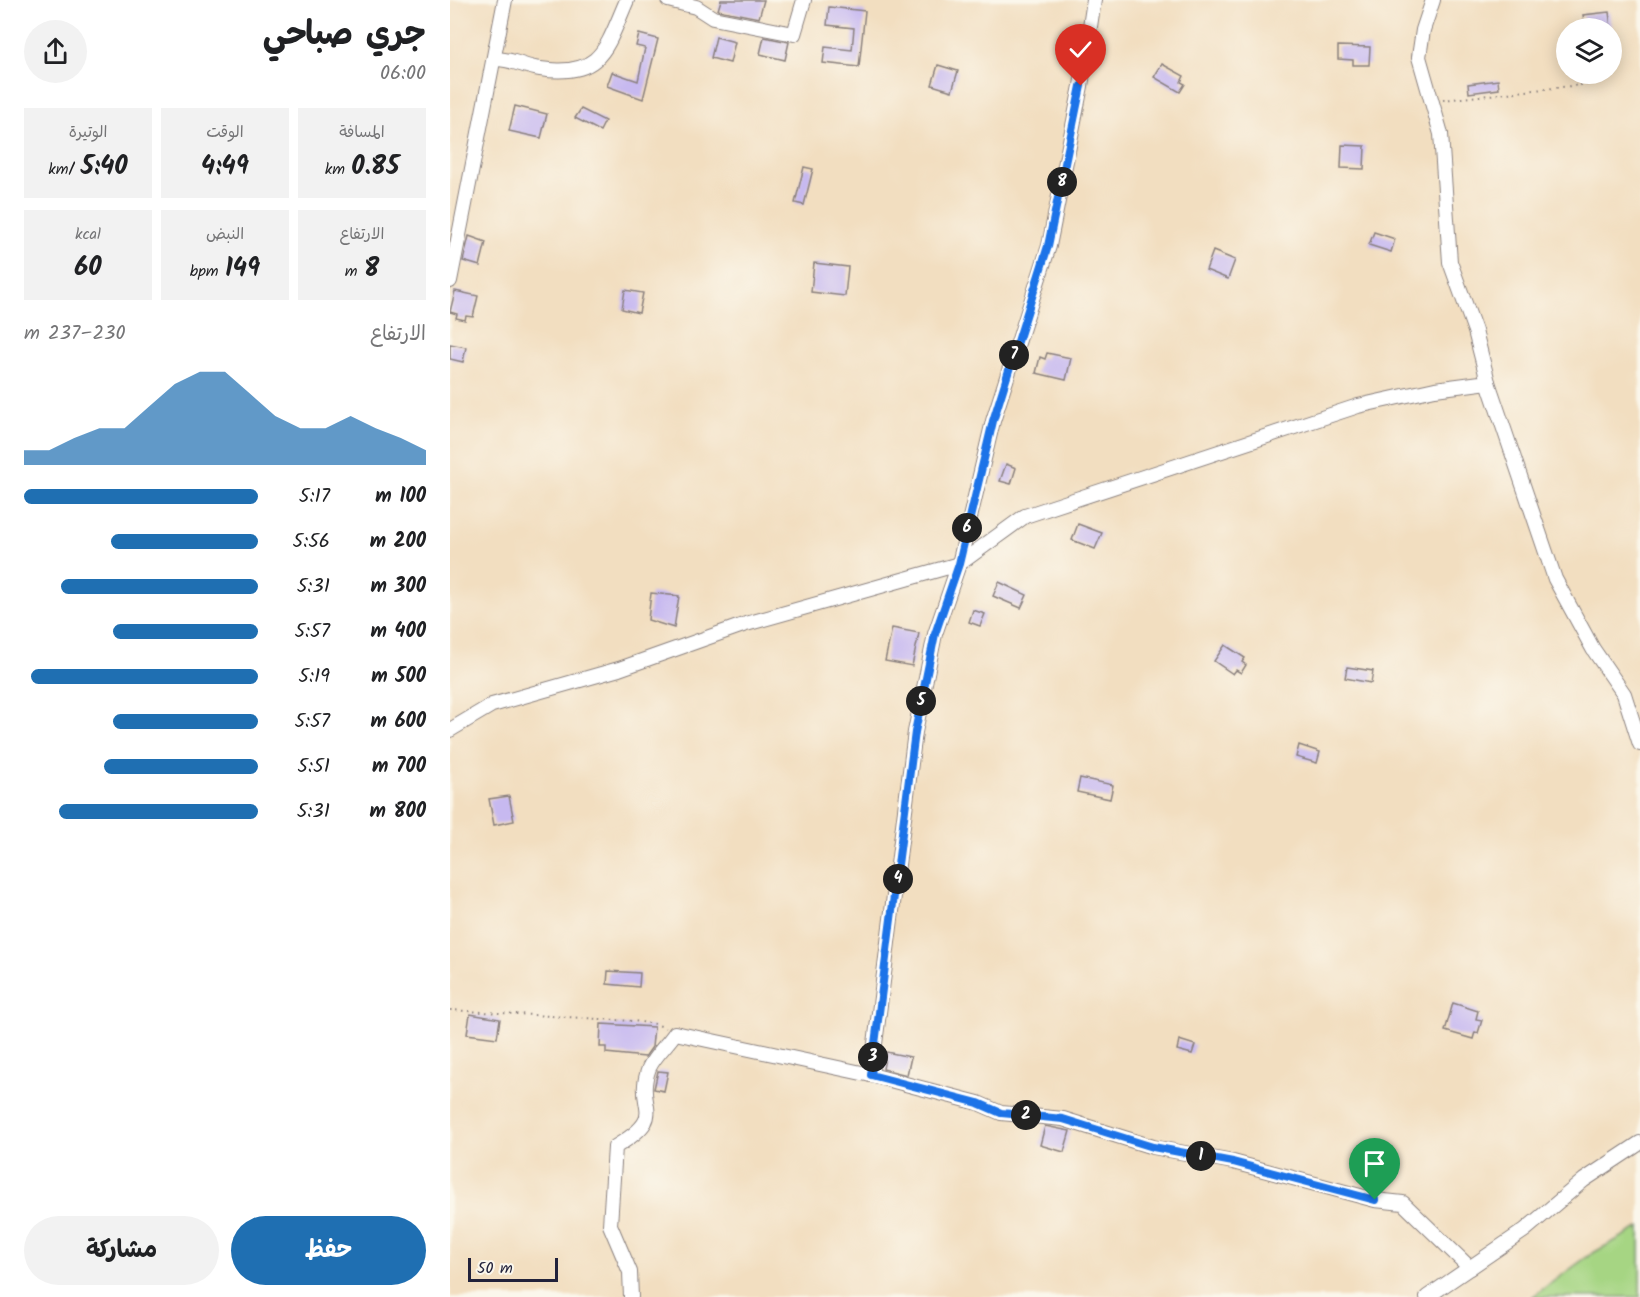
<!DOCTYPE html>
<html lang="ar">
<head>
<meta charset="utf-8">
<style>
  :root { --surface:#fff; --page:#f2f2f2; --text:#202124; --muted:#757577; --accent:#1f6fb2 }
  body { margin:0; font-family:Kalam,"Playpen Sans Arabic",sans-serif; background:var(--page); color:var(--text); direction:rtl; height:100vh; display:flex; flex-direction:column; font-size:22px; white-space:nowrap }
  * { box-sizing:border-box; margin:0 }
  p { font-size:20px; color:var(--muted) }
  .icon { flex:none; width:33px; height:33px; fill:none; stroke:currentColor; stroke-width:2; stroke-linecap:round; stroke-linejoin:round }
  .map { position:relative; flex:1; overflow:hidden; direction:ltr }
  .side { display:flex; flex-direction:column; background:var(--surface); width:450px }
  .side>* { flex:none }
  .controls { position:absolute; left:1106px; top:18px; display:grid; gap:12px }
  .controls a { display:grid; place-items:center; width:66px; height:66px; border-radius:50%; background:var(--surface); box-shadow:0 3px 15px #0003; font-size:30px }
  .scale { position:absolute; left:18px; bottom:15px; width:90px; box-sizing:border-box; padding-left:6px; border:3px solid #22223b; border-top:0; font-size:16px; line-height:21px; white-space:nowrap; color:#22223b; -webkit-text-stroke:4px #fbf7ec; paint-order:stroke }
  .pin { position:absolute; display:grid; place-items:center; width:51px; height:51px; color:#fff; margin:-62px -26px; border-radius:50% 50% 50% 0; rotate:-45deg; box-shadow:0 0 6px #0007 }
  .pin .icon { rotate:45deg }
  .km { position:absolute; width:30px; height:30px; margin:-15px; border-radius:50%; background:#222; color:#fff; font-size:16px; line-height:30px; text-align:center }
  .round { display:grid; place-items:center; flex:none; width:63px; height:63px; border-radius:32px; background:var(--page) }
  .headline { display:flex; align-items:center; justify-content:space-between; height:102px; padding:0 24px }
  h1 { font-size:33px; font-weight:700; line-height:45px }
  .figures { display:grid; grid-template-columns:repeat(3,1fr); gap:9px; height:102px; padding:6px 24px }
  .figures div { display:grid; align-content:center; border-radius:0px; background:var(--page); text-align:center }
  .figures b { font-size:26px; font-weight:700 }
  .figures small { font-size:16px; font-weight:400 }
  .figures p { font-size:16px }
  .chart { height:168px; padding:12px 24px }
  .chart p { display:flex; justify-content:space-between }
  .chart svg { width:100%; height:108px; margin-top:6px; fill:var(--accent); opacity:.7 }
  .primary-button { display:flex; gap:12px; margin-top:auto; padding:12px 24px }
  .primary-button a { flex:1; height:69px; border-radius:36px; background:var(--accent); color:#fff; font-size:24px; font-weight:700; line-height:69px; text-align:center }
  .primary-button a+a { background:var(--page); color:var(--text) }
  ul { padding:0 24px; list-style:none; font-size:20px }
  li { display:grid; grid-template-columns:96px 72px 1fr; align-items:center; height:45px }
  li i { height:15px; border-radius:8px; background:var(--accent) }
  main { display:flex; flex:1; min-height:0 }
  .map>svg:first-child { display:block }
  .green { fill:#a6d583; stroke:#647c5f; stroke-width:1.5 }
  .building { fill:#c7b9f0 }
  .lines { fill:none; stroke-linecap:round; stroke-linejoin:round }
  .minor-casing { stroke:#8a807e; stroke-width:16 }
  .path { stroke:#8a807e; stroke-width:2; stroke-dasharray:1.5 4.5; stroke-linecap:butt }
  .minor { stroke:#fff; stroke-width:14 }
  .route-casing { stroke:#fff; stroke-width:12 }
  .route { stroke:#1a73e8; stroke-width:8 }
</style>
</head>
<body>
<main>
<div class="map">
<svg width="1190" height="1297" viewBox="0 0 1190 1297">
  <rect width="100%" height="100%" fill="#fbf7ec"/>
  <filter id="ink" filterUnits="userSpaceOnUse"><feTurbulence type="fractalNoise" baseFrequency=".0167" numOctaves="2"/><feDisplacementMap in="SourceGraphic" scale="12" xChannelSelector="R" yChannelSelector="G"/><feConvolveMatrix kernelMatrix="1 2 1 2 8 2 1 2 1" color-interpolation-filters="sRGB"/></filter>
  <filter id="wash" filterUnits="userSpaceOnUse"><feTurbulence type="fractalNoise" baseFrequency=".008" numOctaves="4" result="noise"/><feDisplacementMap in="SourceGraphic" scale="24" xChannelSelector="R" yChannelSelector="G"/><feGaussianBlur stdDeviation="1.35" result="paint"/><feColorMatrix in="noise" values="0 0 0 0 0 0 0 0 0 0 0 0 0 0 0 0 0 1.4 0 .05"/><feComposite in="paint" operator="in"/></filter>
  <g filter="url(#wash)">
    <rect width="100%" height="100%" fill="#f2dec0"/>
    <polygon class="green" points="1190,1227 1190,1297 1082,1297 1141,1254"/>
    <g id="blocks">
      <g class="building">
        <polygon points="271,0 314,0 309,18 268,10"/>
        <polygon points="379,7 415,11 409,67 373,63 375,47 402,50 404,28 377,25"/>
        <polygon points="1159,12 1161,28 1135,28 1133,15"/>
        <polygon points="189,34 208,39 193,99 157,86 162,72 188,81 195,48 186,46"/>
        <polygon points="266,37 285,42 280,63 261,58"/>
        <polygon points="314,37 339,42 335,60 310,54"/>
        <polygon points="888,46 920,47 919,65 903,65 903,60 888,59"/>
        <polygon points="712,64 734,76 731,82 735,84 730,92 704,77"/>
        <polygon points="488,65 508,71 502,91 482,85"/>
        <polygon points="1048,80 1049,89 1019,93 1018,84"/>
        <polygon points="65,106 97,114 91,138 59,131"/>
        <polygon points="131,109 155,121 150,131 125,118"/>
        <polygon points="892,145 915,146 914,169 891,168"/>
        <polygon points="354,167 363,169 354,205 345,203"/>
        <polygon points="924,232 945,239 941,252 919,245"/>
        <polygon points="19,236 36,242 30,266 13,261"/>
        <polygon points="763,251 785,260 778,279 756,270"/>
        <polygon points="364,263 398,267 395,296 361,292"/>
        <polygon points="175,290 193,293 189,313 172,309"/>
        <polygon points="5,291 28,296 23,317 16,316 15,320 6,318 7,314 0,312"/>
        <polygon points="0,344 16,347 13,362 0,359"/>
        <polygon points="597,353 621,358 616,380 586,373 590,357 595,359"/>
        <polygon points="556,464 566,468 561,484 550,481"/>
        <polygon points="628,524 652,533 645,549 622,540"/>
        <polygon points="549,582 577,595 571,608 543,596"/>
        <polygon points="201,593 229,596 224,628 198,620"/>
        <polygon points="523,610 535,614 530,626 519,622"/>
        <polygon points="442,628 469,633 462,666 435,661"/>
        <polygon points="775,645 795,658 792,662 796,665 791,673 786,670 783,674 764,661"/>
        <polygon points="897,667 923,671 921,683 895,678"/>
        <polygon points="849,745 870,752 867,763 846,757"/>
        <polygon points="630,778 663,785 660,799 627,792"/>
        <polygon points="59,796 64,821 44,825 39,799"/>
        <polygon points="158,971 190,973 189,987 157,984"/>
        <polygon points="1003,1003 1028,1011 1026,1019 1032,1020 1028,1033 1025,1032 1023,1039 995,1031"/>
        <polygon points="20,1014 50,1019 47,1038 17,1034"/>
        <polygon points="151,1024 204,1027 202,1047 195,1057 156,1053 156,1047 150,1047"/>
        <polygon points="729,1040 745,1045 742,1054 727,1050"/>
        <polygon points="436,1052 461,1057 457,1075 433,1069"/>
        <polygon points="208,1071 218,1072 214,1091 204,1089"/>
        <polygon points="595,1126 620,1131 614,1152 590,1145"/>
      </g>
    </g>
  </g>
  <g filter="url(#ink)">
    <use href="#blocks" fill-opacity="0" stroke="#8a807e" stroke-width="1.5"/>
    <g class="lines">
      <defs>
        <g id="minor">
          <polyline points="218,0 246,7 263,18 344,34 354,0"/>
          <path d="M45 59C63 59 74 67 90 69 152 78 156 48 177 0"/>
          <polyline points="0,281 55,0"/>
          <polyline points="1038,382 1105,579 1143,649 1174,694 1190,744"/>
          <polyline points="0,730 42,705 169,669 296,624 509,564 575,516 908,406 985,389 1038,382 1025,331 1000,262 991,134 969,57 973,30 983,0"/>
          <polyline points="421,1075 465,732 485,634 509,564 543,421 599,246 631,86 644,0"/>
          <path d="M181 1297 180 1272 160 1225 165 1147C222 1113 183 1110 199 1068 204 1056 218 1044 225 1033L421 1075 528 1103 551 1113 613 1119 703 1147 783 1162 925 1200 953 1203 1020 1268"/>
          <polyline points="977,1297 1075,1230 1134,1180 1190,1143"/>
        </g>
      </defs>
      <use href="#minor" class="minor-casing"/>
      <g class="path">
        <polyline points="993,100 1140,84"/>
        <polyline points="0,1010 183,1021 206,1024 215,1028"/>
      </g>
      <use href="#minor" class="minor"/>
    </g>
  </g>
  <g class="lines" filter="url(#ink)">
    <defs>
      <polyline id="route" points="631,86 598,246 543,421 509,564 485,634 465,732 421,1075 528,1103 551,1113 613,1119 703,1147 783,1162 925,1200"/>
    </defs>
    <use href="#route" class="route-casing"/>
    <use href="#route" class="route"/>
  </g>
</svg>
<div class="controls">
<a><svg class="icon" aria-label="layers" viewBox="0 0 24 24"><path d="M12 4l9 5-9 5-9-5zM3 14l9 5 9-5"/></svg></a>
</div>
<div class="scale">50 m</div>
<div class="pin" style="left:925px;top:1200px;background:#1e9e55"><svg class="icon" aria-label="arrive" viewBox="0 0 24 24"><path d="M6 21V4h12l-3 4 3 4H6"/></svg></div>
<div class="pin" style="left:631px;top:86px;background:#d93025"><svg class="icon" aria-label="check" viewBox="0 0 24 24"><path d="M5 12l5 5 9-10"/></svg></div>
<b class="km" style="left:751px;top:1156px">1</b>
<b class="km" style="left:576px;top:1115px">2</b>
<b class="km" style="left:423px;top:1057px">3</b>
<b class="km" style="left:448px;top:879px">4</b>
<b class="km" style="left:471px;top:701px">5</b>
<b class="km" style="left:517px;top:528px">6</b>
<b class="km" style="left:564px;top:355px">7</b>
<b class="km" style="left:612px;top:182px">8</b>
</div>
<section class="side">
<div class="headline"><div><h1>جري صباحي</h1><p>06:00</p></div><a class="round"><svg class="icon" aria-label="share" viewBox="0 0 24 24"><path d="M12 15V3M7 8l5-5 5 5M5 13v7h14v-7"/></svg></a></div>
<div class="figures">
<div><p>المسافة</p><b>0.85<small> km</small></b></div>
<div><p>الوقت</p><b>4:49</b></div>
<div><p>الوتيرة</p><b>5:40<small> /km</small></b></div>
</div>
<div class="figures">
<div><p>الارتفاع</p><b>8<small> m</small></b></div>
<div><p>النبض</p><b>149<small> bpm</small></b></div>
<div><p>kcal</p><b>60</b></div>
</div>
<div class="chart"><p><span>الارتفاع</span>230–237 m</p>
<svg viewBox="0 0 160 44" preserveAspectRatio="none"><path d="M0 44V38L10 38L20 33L30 29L40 29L50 20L60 11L70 6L80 6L90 15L100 24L110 29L120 29L130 24L140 29L150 33L160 38V44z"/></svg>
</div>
<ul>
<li><b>100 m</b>5:17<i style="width:100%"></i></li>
<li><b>200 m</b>5:56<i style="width:63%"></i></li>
<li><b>300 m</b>5:31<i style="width:84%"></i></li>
<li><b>400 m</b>5:57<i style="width:62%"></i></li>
<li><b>500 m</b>5:19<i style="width:97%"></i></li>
<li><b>600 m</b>5:57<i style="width:62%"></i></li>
<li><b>700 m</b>5:51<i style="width:66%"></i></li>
<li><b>800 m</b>5:31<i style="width:85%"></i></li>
</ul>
<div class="primary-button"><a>حفظ</a><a>مشاركة</a></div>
</section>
</main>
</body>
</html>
